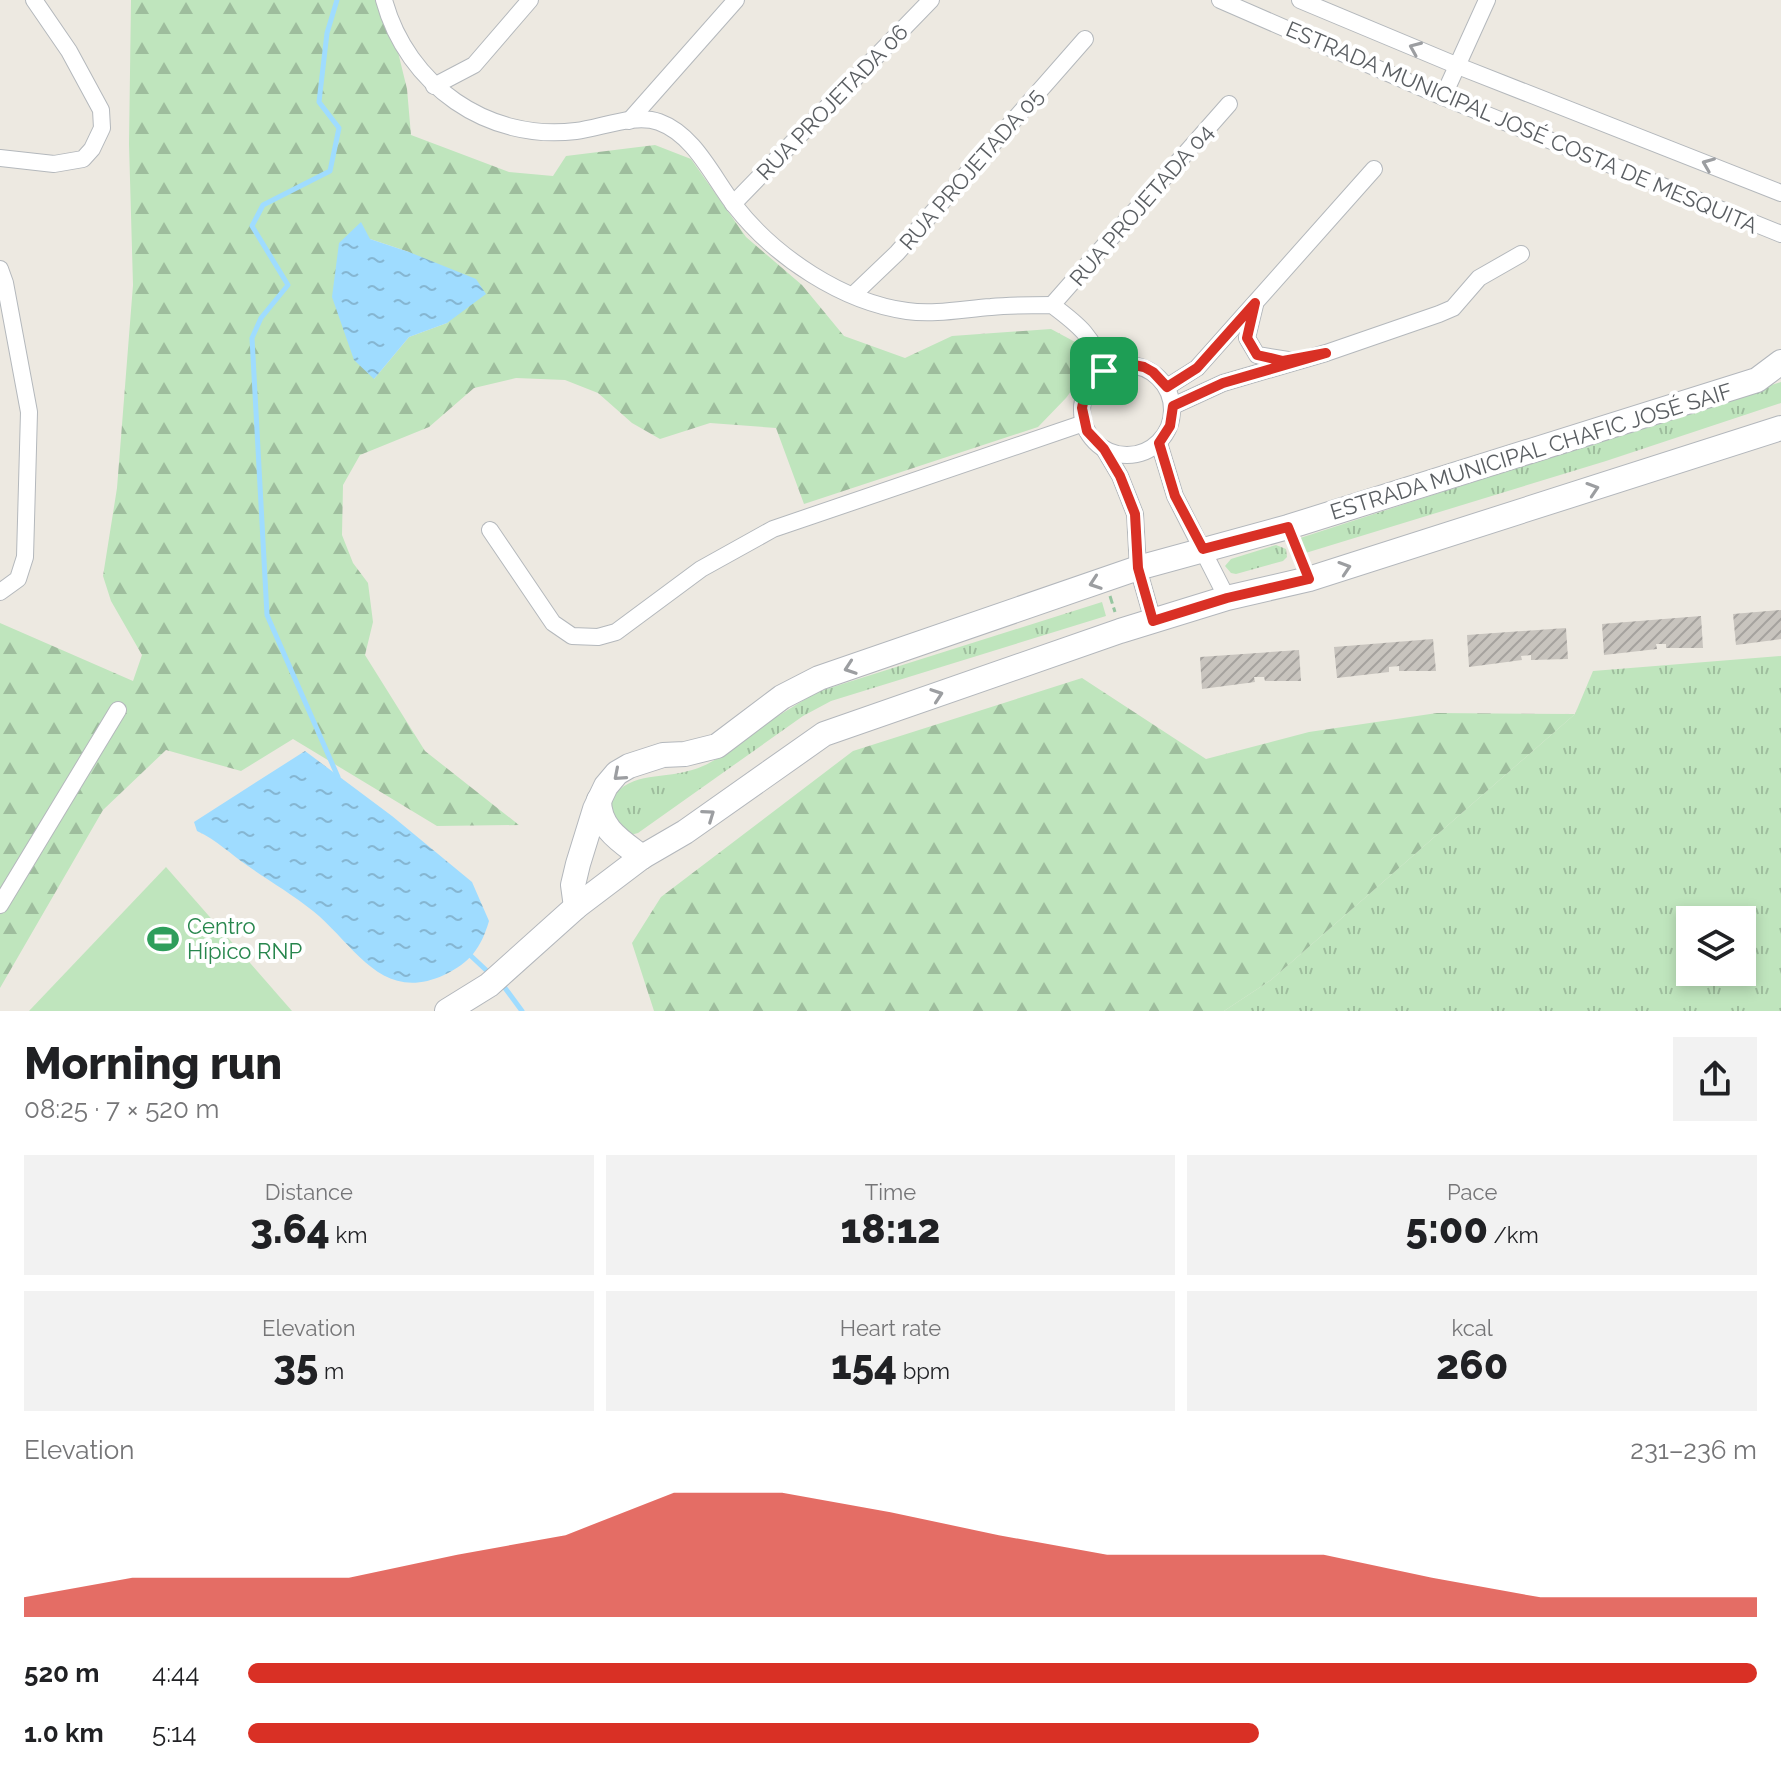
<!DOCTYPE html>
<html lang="en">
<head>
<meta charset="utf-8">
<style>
  :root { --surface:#fff; --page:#f2f2f2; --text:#202124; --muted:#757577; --accent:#d93025 }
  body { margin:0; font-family:Raleway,sans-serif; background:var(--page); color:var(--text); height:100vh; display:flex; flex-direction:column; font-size:30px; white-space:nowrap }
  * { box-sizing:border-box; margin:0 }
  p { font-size:26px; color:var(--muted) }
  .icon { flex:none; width:44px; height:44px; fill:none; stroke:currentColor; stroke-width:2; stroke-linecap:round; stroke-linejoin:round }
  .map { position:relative; height:1011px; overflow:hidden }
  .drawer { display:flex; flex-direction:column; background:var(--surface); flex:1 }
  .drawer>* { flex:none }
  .controls { position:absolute; left:1676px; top:906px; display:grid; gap:16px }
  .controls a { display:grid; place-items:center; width:80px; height:80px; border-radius:0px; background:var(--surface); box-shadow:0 4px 12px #0003; font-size:40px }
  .pin { position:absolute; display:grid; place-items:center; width:68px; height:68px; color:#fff; margin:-34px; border-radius:16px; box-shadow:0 4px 12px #0006 }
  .round { display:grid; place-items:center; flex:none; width:84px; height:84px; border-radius:0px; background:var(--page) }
  .head { display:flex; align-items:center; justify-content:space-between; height:136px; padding:0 24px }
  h1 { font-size:44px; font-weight:800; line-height:60px }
  .figures { display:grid; grid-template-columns:repeat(3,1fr); gap:12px; height:136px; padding:8px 24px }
  .figures div { display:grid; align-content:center; border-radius:0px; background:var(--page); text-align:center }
  .figures b { font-size:40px; font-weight:800 }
  .figures small { font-size:22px; font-weight:400 }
  .figures p { font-size:22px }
  .chart { height:224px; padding:16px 24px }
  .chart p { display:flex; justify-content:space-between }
  .chart svg { width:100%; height:144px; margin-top:8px; fill:var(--accent); opacity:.7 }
  ul { padding:0 24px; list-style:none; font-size:26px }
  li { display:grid; grid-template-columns:128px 96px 1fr; align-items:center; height:60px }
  li i { height:20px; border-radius:10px; background:var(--accent) }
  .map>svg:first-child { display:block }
  .grass { fill:url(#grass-tufts); fill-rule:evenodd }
  .forest { fill:url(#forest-firs); fill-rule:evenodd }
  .park { fill:#bfe5bd }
  .water { fill:url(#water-ripples) }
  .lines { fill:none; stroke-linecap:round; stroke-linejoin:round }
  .stream { stroke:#9fdcff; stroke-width:5 }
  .building { fill:url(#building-hatch) }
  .street-casing { stroke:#b4b8bc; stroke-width:18 }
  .secondary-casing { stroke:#b3b7bc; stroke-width:26 }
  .path { stroke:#96c6a0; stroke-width:3; stroke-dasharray:8 4; stroke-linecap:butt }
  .street { stroke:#fff; stroke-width:16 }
  .secondary { stroke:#fff; stroke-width:24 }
  .oneway { stroke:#9c9ea1 }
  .route-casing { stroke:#fff; stroke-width:16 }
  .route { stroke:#d93025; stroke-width:10 }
  .labels { text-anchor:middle; stroke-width:8; stroke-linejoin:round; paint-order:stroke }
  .street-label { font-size:22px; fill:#5a5e62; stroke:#fff }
  .leisure-label { font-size:22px; fill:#27864d; stroke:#fff; text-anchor:start }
</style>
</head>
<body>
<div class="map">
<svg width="1781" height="1011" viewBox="0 0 1781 1011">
  <defs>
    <pattern id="grass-tufts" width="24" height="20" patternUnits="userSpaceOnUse" patternTransform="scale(2)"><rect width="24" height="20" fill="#bfe5bd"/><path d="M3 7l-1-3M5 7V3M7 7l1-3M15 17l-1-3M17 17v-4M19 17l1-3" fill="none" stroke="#9ebd9d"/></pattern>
    <pattern id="forest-firs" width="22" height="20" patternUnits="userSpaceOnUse" patternTransform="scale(2)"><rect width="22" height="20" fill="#bfe5bd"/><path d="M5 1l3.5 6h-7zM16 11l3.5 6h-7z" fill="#9ebd9d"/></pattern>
    <pattern id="water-ripples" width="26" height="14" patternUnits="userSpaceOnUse" patternTransform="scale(2)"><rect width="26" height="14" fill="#9fdcff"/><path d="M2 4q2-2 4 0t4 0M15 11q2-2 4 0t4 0" fill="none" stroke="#85b6d2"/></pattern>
    <pattern id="building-hatch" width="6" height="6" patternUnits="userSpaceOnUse" patternTransform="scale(2)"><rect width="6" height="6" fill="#c8c4be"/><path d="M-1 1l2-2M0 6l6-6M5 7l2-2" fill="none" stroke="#a5a29e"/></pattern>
  </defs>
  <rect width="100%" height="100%" fill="#ede9e1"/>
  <g class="grass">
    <polygon points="1781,382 1781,403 1606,461 1299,555 1294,540"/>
    <polygon points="1276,545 1286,549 1287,557 1283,561 1236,574 1231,573 1225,566 1231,559"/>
    <path d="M1102 602 1106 616 831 701 803 716 638 833 627 836 605 806C630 769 655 781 692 770 714 764 731 748 749 735 771 720 794 706 817 692Z"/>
    <path d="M1781 656V1011H1224L1271 980 1575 714 1593 671ZM1690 920H1742V972H1690Z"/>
  </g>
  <g class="forest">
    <path d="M131 0H377L398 52 407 89 411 135 509 172 553 176 566 156 655 145 691 159 746 237 802 285 844 336 905 358 952 336 1051 329 1077 343 1083 375 1066 398 1038 427 804 504 776 428 710 423 660 439 632 423 598 393 565 380 516 378 474 388 429 427 360 455 343 485 342 535 353 563 368 583 373 622 365 655 425 751 519 825 437 826 293 739 241 771 166 750 103 810 0 988V623L133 681 142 655 111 601 103 576 117 488 133 285 129 144ZM370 239 409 252 447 323 409 337 374 379Z"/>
    <polygon points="1082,678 1206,759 1309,732 1437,713 1575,714 1271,980 1224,1011 654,1011 632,943 661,897 853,751"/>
  </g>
  <polygon class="park" points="166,867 292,1011 29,1011"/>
  <g class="water">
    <polygon points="361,222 370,239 409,252 476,279 486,294 447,323 409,337 374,379 354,360 332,297 339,243"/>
    <path d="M305 751 392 816 472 882 489 921C481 948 470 963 444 975 381 1004 355 945 313 911 292 894 269 881 248 866 229 853 218 841 197 831L194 822Z"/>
  </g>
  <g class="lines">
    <g class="stream">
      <polyline points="337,0 327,33 319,102 339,128 330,171 263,205 252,226 288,285 261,318 252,338 267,615 338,777"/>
      <polyline points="470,955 486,970"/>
      <polyline points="505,988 522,1011"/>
    </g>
  </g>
  <g class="building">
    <polygon points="1781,610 1781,639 1736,645 1733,614"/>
    <polygon points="1701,616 1703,648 1666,648 1666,644 1656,644 1657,649 1604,655 1602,624"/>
    <polygon points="1566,628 1568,659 1531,660 1531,655 1521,656 1522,660 1469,667 1467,635"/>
    <polygon points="1433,639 1436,671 1399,671 1399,666 1389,667 1389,672 1337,678 1334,647"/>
    <polygon points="1299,650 1301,681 1265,681 1264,677 1254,677 1255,682 1202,689 1200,657"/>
  </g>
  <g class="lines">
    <defs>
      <g id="street">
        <path d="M384 0C407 85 488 142 576 131 601 128 635 113 659 122 695 135 713 178 735 206 775 257 842 302 907 311 934 315 964 309 991 307 1011 305 1032 305 1052 305 1079 325 1094 337 1104 371"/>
        <polyline points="1220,0 1443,97 1781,234"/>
        <polyline points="1300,0 1458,66 1781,193"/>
        <polyline points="434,86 474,65 530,0"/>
        <polyline points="1443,97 1487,0"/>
        <polyline points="629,121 736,0"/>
        <polyline points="0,158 54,164 83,159 92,149 102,128 101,110 69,51 34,0"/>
        <polyline points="733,204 931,0"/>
        <polyline points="0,269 5,283 29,412 25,557 18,579 0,592"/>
        <polyline points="853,295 897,253 1085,39"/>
        <polyline points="1052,305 1229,104"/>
        <polyline points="1255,305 1247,338 1257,355 1288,360"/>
        <circle cx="1127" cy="410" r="45"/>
        <polyline points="1167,387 1197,368 1374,169"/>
        <polyline points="1173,406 1223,383 1326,353 1439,314 1453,308 1479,278 1521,254"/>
        <polyline points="1159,443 1175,496 1227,598"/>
        <polyline points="1104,449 1120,476 1135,514 1138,568 1153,621"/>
        <polyline points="490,530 553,623 572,636 598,637 616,632 701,569 773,529 1084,423"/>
        <polyline points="0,905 118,710"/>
      </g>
      <g id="secondary">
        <path d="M599 800C599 829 621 841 642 857"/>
        <polyline points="576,907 573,885 578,864 595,809 606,786 617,773 629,766 663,755 685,754 717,746 782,697 819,678 1138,568 1288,527 1757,380 1781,362"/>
        <polyline points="447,1011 489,985 576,907 642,857 685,832 824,734 1120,631 1227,598 1309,579 1781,428"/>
      </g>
    </defs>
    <use href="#street" class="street-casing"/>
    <use href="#secondary" class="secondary-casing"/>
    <g class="path">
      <polyline points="1296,545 1302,561"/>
      <polyline points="1110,596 1115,612"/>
    </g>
    <use href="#street" class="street"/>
    <use href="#secondary" class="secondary"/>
  </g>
  <defs><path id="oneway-chevron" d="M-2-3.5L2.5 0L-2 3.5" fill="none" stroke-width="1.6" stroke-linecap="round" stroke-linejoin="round" transform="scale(2)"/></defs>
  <g class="oneway">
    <use href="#oneway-chevron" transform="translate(1415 48) rotate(-157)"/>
    <use href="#oneway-chevron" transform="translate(1708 164) rotate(-158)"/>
    <use href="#oneway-chevron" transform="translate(1593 489) rotate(-18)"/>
    <use href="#oneway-chevron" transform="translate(1345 568) rotate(-18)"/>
    <use href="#oneway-chevron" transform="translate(1095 583) rotate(161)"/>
    <use href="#oneway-chevron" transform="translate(850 668) rotate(161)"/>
    <use href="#oneway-chevron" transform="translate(937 695) rotate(-19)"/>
    <use href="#oneway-chevron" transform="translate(619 775) rotate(139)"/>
    <use href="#oneway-chevron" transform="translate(709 815) rotate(-35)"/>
  </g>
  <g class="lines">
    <defs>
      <polygon id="route" points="1255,303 1247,338 1257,355 1283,361 1326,353 1223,383 1173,406 1170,426 1159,443 1175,496 1203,549 1288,527 1309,579 1227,598 1153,621 1138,568 1135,514 1120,476 1104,449 1087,431 1082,408 1085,393 1092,380 1114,367 1134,365 1144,367 1153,372 1167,387 1197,368"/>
    </defs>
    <use href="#route" class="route-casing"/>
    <use href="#route" class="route"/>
  </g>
  <defs>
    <symbol id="stadium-bare" viewBox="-9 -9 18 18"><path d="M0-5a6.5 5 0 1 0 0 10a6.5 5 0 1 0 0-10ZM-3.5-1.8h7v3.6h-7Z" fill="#2e9e5b" stroke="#fff" stroke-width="2.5" paint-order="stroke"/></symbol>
  </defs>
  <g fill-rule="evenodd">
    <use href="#stadium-bare" x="141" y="917" width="44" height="44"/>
  </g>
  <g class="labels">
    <g class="street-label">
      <text transform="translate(832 102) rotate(-46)" y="8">RUA PROJETADA 06</text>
      <text transform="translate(1522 127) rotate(23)" y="8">ESTRADA MUNICIPAL JOSÉ COSTA DE MESQUITA</text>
      <text transform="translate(971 169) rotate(-49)" y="8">RUA PROJETADA 05</text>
      <text transform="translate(1141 205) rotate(-49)" y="8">RUA PROJETADA 04</text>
      <text transform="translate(1531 451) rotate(-17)" y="8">ESTRADA MUNICIPAL CHAFIC JOSÉ SAIF</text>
    </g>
    <g class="leisure-label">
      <text x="187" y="934">Centro<tspan x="187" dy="25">Hípico RNP</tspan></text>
    </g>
  </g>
</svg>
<div class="controls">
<a><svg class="icon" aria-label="layers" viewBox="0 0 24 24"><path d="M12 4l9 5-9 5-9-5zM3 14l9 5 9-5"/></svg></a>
</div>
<div class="pin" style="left:1104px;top:371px;background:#1e9e55"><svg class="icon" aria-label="arrive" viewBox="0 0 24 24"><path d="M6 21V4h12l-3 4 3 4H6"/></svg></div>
</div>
<section class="drawer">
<div class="head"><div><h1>Morning run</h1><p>08:25 · 7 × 520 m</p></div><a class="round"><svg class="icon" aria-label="share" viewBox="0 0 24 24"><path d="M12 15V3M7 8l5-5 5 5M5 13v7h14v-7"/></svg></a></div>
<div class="figures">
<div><p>Distance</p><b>3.64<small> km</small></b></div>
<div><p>Time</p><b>18:12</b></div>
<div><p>Pace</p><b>5:00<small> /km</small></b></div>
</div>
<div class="figures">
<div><p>Elevation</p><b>35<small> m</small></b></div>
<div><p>Heart rate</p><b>154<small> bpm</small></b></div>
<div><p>kcal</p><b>260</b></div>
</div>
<div class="chart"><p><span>Elevation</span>231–236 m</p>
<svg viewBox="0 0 160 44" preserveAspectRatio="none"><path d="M0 44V38L10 32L20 32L30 32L40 25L50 19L60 6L70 6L80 12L90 19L100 25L110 25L120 25L130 32L140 38L150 38L160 38V44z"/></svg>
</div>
<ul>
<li><b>520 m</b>4:44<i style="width:100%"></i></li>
<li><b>1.0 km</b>5:14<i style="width:67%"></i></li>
</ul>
</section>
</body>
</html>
